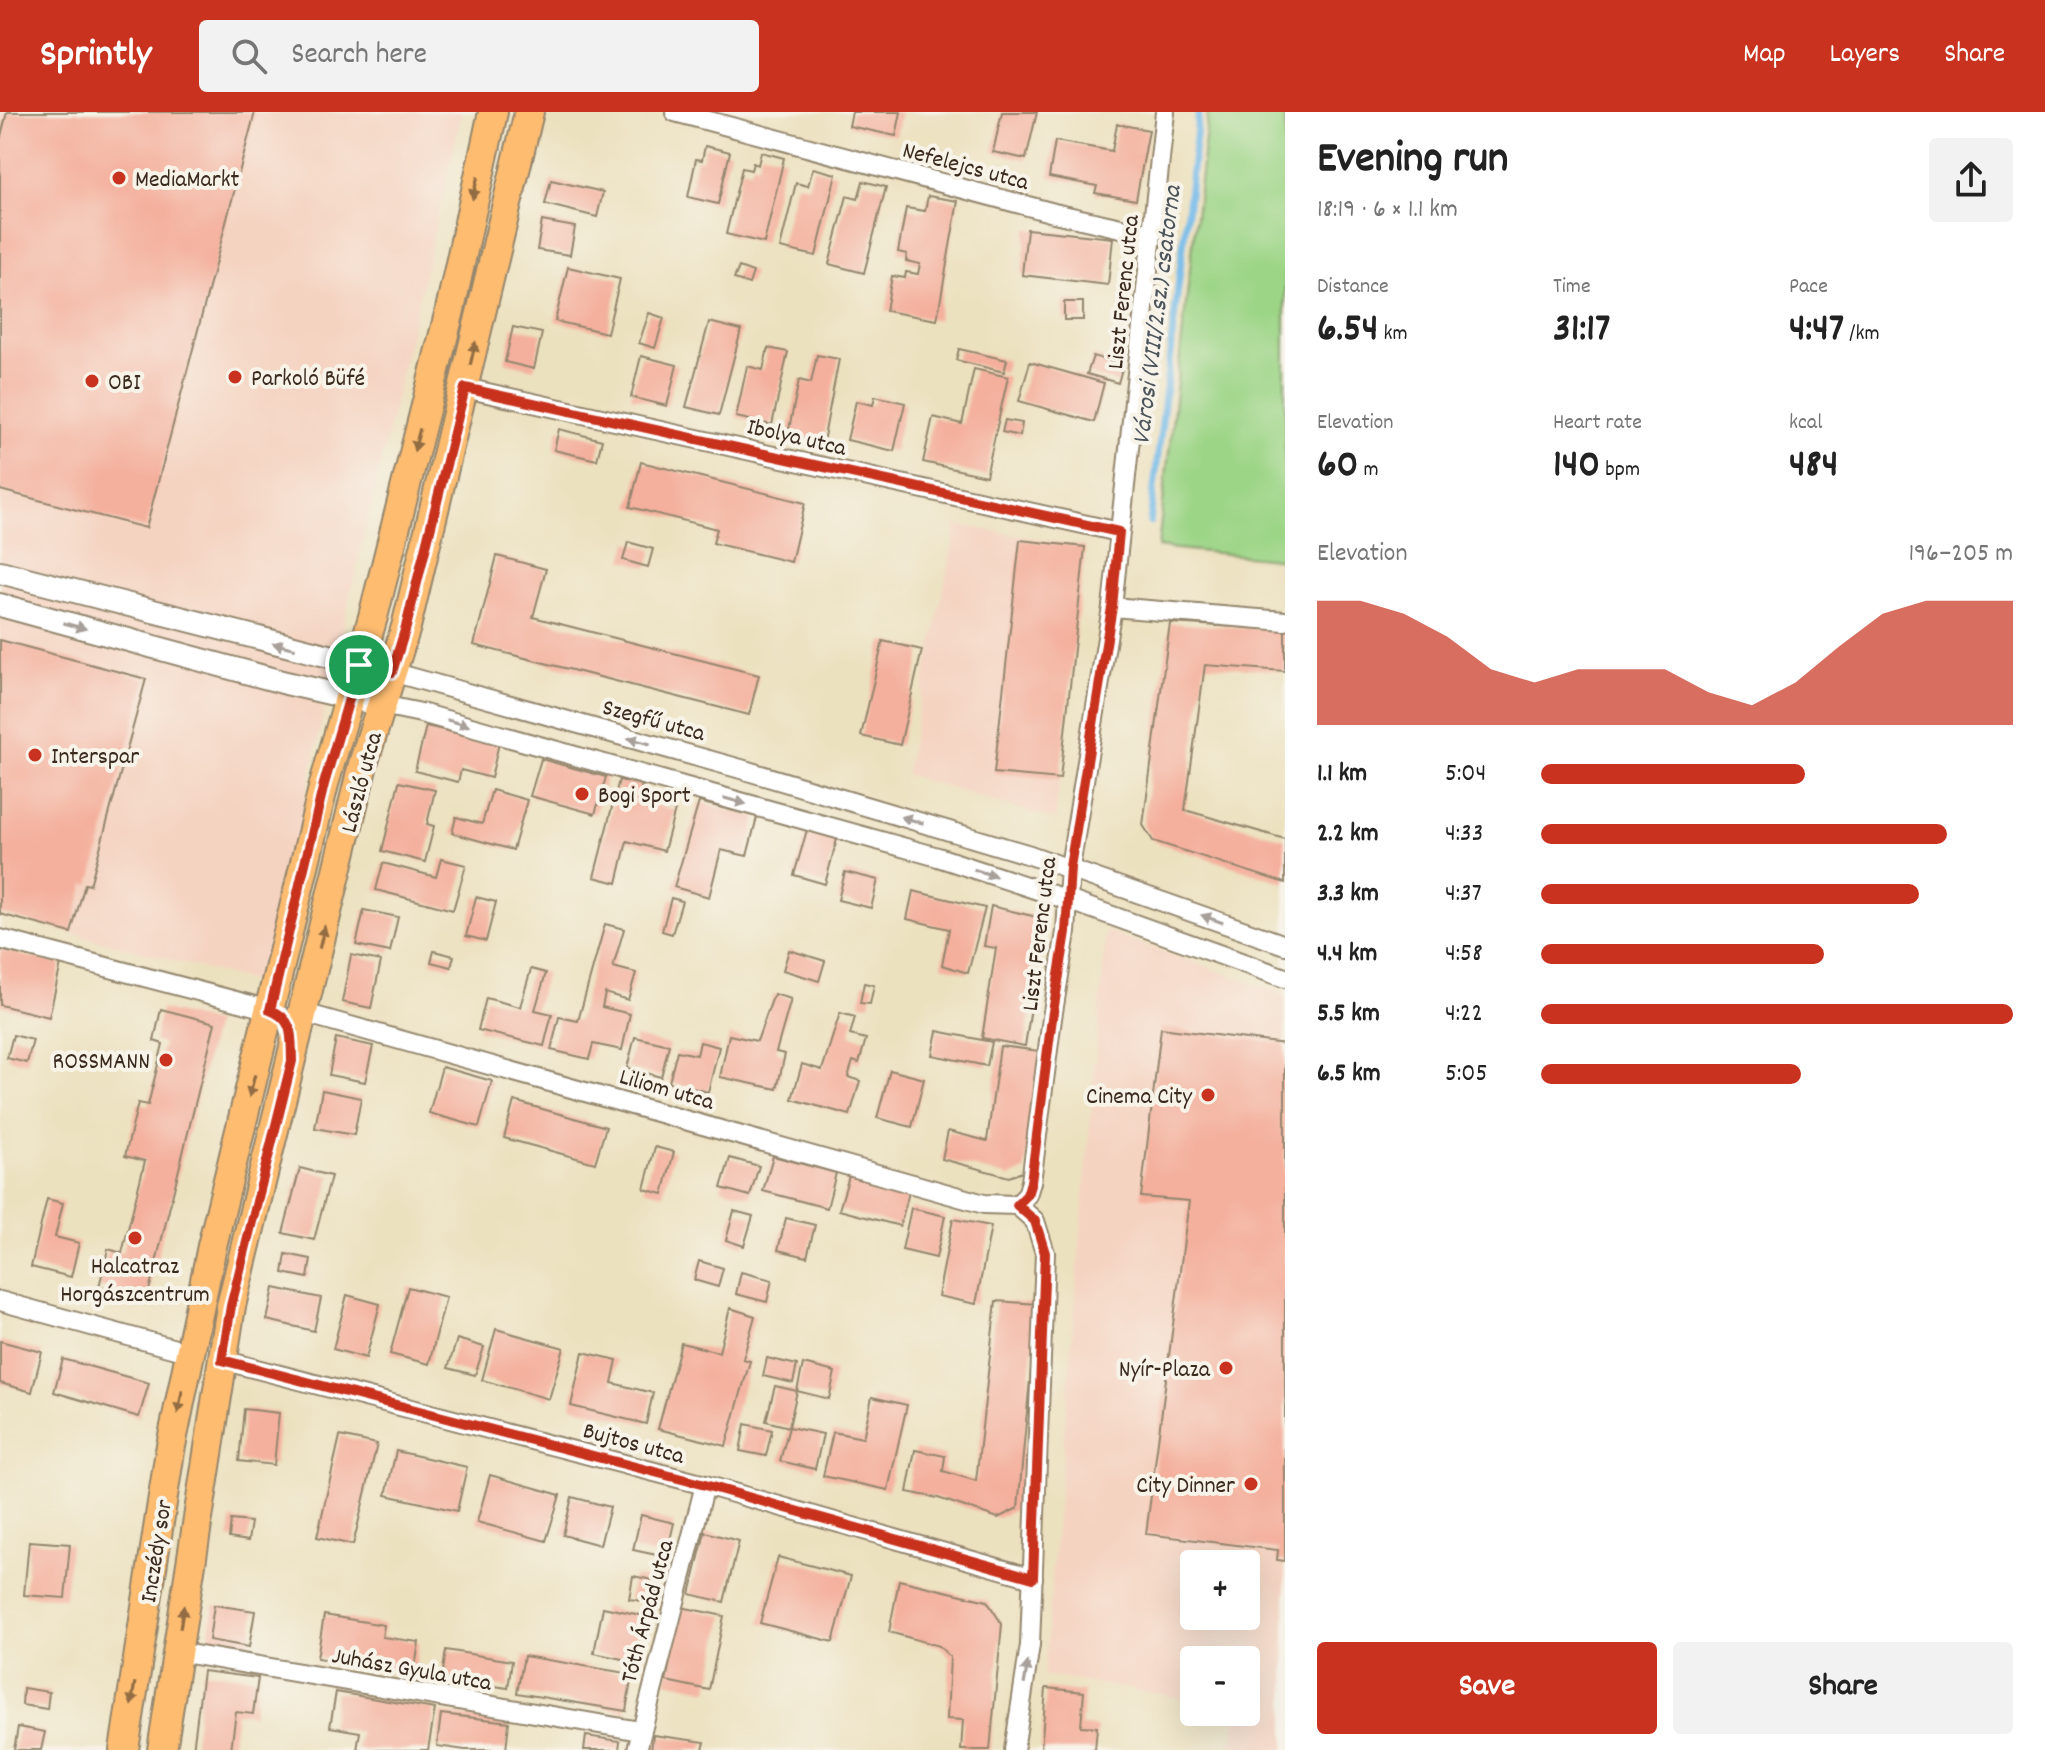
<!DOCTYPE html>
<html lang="en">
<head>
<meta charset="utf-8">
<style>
  :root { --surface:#fff; --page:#f2f2f2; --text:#222; --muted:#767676; --accent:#c8321e }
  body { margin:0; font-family:Dekko,sans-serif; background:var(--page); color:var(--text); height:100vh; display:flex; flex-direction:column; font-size:30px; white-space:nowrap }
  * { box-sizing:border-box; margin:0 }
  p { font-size:26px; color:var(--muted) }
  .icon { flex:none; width:44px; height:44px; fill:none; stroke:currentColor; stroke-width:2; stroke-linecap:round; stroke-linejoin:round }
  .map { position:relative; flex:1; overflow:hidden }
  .panel { display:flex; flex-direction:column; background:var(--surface); width:760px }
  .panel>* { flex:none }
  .fabs { position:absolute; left:1180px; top:1438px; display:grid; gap:16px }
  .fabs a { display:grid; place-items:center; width:80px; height:80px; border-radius:8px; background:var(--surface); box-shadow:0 8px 32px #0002; font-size:40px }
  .pin { position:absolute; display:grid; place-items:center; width:68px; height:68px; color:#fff; margin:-34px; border:4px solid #fff; border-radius:50%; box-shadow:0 2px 8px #0007 }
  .round { display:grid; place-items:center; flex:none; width:84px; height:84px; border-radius:8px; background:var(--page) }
  .headline { display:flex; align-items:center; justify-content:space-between; height:136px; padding:0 32px }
  h1 { font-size:44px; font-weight:800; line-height:60px }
  .stats { display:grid; grid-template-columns:repeat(3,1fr); gap:12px; height:136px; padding:8px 32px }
  .stats div { display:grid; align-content:center }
  .stats b { font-size:40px; font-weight:800 }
  .stats small { font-size:22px; font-weight:400 }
  .stats p { font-size:22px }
  .chart { height:224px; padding:16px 32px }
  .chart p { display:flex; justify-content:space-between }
  .chart svg { width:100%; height:144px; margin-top:8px; fill:var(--accent); opacity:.7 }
  .primary-button { display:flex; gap:16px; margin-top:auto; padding:16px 32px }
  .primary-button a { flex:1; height:92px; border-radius:8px; background:var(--accent); color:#fff; font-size:32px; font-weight:800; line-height:92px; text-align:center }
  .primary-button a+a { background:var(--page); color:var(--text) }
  ul { padding:0 32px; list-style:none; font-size:26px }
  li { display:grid; grid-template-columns:128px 96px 1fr; align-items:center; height:60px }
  li i { height:20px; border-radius:10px; background:var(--accent) }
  header { display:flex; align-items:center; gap:48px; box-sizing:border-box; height:112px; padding:0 40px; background:var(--accent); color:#fff }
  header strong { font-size:38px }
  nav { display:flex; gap:44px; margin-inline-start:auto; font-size:28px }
  .search { width:560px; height:72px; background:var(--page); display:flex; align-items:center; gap:20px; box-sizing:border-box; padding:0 28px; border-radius:8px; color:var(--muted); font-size:30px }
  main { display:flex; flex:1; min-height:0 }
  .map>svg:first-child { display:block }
  .built { fill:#f5d3c1; fill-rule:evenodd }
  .green { fill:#9dd587; stroke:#6c8052; stroke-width:2 }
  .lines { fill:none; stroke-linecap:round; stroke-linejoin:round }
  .stream { stroke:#72baea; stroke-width:7 }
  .building { fill:#f4b09d }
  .minor-casing { stroke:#94866e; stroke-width:22 }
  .tertiary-casing { stroke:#94866e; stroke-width:26 }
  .primary-casing { stroke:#94866e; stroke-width:32 }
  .minor { stroke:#fff; stroke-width:18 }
  .tertiary { stroke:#fff; stroke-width:22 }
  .primary { stroke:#fdbc70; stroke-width:28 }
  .oneway { fill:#926c43 }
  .oneway2 { fill:#a79f9a }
  .route-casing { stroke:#fff; stroke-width:16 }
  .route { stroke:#c8321e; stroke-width:10 }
  .poi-dot { fill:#c8321e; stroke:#f7f3e8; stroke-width:3 }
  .labels { text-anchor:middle; stroke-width:8; stroke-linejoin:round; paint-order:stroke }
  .street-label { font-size:24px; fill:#3b2a1e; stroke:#f7f3e8 }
  .poi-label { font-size:24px; fill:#3b2a1e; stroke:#f7f3e8; text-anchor:start }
  .water-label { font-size:26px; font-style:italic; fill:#4c555b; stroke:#f7f3e8 }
</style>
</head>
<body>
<header>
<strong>Sprintly</strong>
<div class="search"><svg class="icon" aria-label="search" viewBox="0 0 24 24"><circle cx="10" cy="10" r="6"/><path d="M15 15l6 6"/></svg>Search here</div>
<nav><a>Map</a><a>Layers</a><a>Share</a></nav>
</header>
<main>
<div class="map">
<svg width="1285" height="1638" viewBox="0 0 1285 1638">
  <rect width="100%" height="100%" fill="#f7f3e8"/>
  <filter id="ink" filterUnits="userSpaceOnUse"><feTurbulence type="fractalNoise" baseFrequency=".0125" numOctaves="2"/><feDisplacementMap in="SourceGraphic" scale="16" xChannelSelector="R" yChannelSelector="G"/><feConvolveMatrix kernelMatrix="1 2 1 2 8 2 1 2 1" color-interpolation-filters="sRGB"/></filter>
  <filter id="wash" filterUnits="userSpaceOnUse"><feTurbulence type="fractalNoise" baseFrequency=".006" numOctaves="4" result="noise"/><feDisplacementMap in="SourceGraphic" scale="32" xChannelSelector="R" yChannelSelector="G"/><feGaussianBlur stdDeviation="1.8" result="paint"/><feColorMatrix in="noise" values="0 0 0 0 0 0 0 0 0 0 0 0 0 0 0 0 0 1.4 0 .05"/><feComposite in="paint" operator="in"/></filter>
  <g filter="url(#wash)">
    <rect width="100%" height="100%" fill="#ece1bf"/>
    <g class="built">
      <polygon points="0,0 462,0 326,587 269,874 0,802"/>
      <polygon points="957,413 1085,435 1055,708 905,662"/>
      <path d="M1106 819 1285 883V1638H1232L1236 1600H1246V1548H1194V1588L1044 1563ZM1194 1452H1246V1504H1194Z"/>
    </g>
    <polygon class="green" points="1208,0 1285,0 1285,448 1158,435"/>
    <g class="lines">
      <polyline class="stream" points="1150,410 1199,0"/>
    </g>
    <g id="blocks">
      <g class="building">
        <polygon points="7,0 255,0 146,416 0,378 0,28"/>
        <polygon points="852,0 901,0 896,24 849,14"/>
        <polygon points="1002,0 1037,0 1026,47 993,40"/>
        <polygon points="1117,12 1149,18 1136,88 1095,81 1097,74 1049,65 1055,29 1112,39"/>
        <polygon points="705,34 730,40 718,92 688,85 696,47 702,48"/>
        <polygon points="761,40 784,46 764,131 726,122 742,56 751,58 753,51 758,53"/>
        <polygon points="813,56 836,62 816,144 780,136 796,71 808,74"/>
        <polygon points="551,68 603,80 597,105 545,92"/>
        <polygon points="863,69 886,75 864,161 829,152 847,84 858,87"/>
        <polygon points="928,84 958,89 937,208 886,199 892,164 905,166 906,160 918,162 920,152 906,149 907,142 898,140 906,96 925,99"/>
        <polygon points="542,109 575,115 570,143 537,138"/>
        <polygon points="1027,117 1113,126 1108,173 1022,163"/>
        <polygon points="568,155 620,167 607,221 555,209"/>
        <polygon points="739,155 753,160 749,172 734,167"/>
        <rect x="1064" y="190" width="19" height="18"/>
        <polygon points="649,201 664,206 655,236 639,231"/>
        <polygon points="709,210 741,218 719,303 686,295"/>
        <polygon points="513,215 542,221 534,257 505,250"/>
        <polygon points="768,236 788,240 772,313 736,305 747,254 763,258"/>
        <polygon points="959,237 1007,248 1004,260 956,248"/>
        <polygon points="817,243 839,247 823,330 788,322 799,268 811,271"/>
        <polygon points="641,244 677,253 667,294 631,285"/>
        <polygon points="1093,244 1123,253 1118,271 1087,262"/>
        <polygon points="1030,250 1104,271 1094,310 1019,289"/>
        <polygon points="974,257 1008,265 986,364 923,350 933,305 962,312"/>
        <polygon points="875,284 905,291 894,339 847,328 856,289 873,293"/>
        <polygon points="1005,308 1022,311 1020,324 1002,320"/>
        <polygon points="559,317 602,328 597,348 554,338"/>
        <polygon points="641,350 805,391 791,450 713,431 717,417 630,395"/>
        <polygon points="1020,428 1085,435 1060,667 994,661"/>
        <polygon points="628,430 653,437 648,455 623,448"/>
        <polygon points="497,444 546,457 533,505 759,563 749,603 474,533"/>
        <polygon points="1170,511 1285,518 1285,559 1205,553 1185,698 1285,727 1285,771 1153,729 1143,713"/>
        <polygon points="0,528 146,567 90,773 85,772 71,821 0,802"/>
        <polygon points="883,529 922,538 900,633 861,624"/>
        <polygon points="426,614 499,631 491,666 461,658 458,670 415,659"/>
        <polygon points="541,647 606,665 595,702 530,684"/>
        <polygon points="619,668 642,673 638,688 675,698 664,739 627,729 617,771 594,765"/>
        <polygon points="399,670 435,678 427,712 434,714 425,750 382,739"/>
        <polygon points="492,678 527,688 513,738 452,721 456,705 482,712"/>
        <polygon points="699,690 757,705 747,744 721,738 709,785 674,775"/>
        <polygon points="807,718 837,727 825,772 794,763"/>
        <polygon points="441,747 466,753 453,798 376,778 383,751 436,765"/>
        <polygon points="845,760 878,768 871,796 838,788"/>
        <polygon points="913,779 985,796 968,861 942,853 949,817 907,807"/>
        <polygon points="476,785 496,790 486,829 466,824"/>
        <polygon points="671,786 682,789 672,822 662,819"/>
        <polygon points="991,794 1045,807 1025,934 982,926 996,836 984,834"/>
        <polygon points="364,798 398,805 390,840 356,833"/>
        <polygon points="605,812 624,817 613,855 636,861 628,888 605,881 602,895 630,902 622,938 593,932 589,947 551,938 559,905 578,909"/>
        <polygon points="0,838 61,852 49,905 0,893"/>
        <polygon points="789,838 825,849 819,869 783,858"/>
        <polygon points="434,839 454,844 451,855 431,850"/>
        <polygon points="351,843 381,849 371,896 342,890"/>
        <polygon points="531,857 546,861 535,898 552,902 544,934 478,918 486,886 520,895"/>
        <polygon points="864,871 874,873 870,892 860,891"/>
        <polygon points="774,882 791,887 776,940 785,942 777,977 720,965 729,923 757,929"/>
        <polygon points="161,897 215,911 147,1187 99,1175 108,1137 122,1141 145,1049 125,1044 138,991 148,993 163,932 154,929"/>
        <polygon points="840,901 855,905 850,923 866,927 859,951 853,949 848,965 860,969 850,1003 792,987 802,952 822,958"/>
        <polygon points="1161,916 1285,932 1285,1449 1277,1448 1278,1438 1146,1422 1189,1089 1141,1085"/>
        <polygon points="937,919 992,930 987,954 932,943"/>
        <polygon points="13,923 33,928 27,951 7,946"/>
        <polygon points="635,925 669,933 661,965 627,956"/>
        <polygon points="336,926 373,934 365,970 329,963"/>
        <polygon points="700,930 719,935 708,980 669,970 677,939 697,943"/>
        <polygon points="1000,934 1040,939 1025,1059 1009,1065 942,1047 948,1019 987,1029"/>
        <polygon points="442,955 492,969 479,1015 429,1001"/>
        <polygon points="890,958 924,967 912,1015 877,1006"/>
        <polygon points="322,978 361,986 354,1023 315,1016"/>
        <polygon points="514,989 606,1015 595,1051 504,1026"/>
        <polygon points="655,1035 674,1040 663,1082 644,1077"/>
        <polygon points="773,1044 836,1061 827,1096 763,1079"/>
        <polygon points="730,1046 759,1054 750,1084 721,1076"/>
        <polygon points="300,1056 331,1064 314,1128 283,1121"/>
        <polygon points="849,1064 909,1080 900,1114 839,1098"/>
        <polygon points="47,1087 63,1091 55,1125 79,1131 71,1165 31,1155"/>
        <polygon points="911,1096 945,1104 936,1146 902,1138"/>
        <polygon points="734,1099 753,1104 744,1134 726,1128"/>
        <polygon points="786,1106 815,1113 807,1145 778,1138"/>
        <polygon points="953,1107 991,1114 976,1192 938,1184"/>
        <polygon points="286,1142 311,1147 308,1166 283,1161"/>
        <polygon points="699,1149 723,1156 718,1175 694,1168"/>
        <polygon points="741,1160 772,1168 767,1190 736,1182"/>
        <polygon points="408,1175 446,1185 429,1252 390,1242"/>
        <polygon points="274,1176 321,1186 314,1219 267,1208"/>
        <polygon points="347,1183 380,1192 366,1246 333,1237"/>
        <polygon points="996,1189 1037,1192 1018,1396 998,1406 938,1386 907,1380 915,1338 945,1344 943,1359 976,1369"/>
        <polygon points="730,1196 755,1204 743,1247 750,1249 726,1334 658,1317 681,1231 719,1240"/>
        <polygon points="496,1217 564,1236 549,1287 482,1268"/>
        <polygon points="457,1227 484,1235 475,1263 448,1256"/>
        <polygon points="0,1229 42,1240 32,1280 0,1271"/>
        <polygon points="583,1240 617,1248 612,1271 653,1281 646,1312 571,1294"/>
        <polygon points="767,1246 797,1253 793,1271 763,1264"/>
        <polygon points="63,1247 149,1271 139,1305 54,1280"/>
        <polygon points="803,1252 835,1260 829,1287 797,1279 789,1315 766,1309 775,1274 797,1279"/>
        <polygon points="872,1285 907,1293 888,1378 823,1364 833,1320 863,1326"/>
        <polygon points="244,1297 279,1301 274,1353 239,1349"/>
        <polygon points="745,1312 772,1318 766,1344 740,1339"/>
        <polygon points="789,1315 823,1322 815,1357 780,1349"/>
        <polygon points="340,1324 377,1332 353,1433 317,1425"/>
        <polygon points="396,1339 467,1355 457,1399 386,1383"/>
        <polygon points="490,1363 560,1383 546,1429 477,1410"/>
        <polygon points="572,1385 610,1395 600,1433 563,1423"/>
        <polygon points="641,1403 674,1411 666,1445 633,1438"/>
        <polygon points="231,1408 251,1410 248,1429 229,1426"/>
        <polygon points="705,1420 739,1429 724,1490 690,1482"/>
        <polygon points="29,1429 70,1432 65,1486 24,1483"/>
        <polygon points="778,1445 851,1464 833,1530 760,1511"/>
        <polygon points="633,1464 658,1469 654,1491 629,1487"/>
        <polygon points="899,1468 987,1489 1002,1512 990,1638 961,1638 963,1608 947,1607 950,1545 939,1534 889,1520"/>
        <polygon points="214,1493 255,1499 249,1535 209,1528"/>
        <polygon points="603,1495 650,1505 641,1551 594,1541"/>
        <polygon points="681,1495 724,1504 709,1578 666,1569"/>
        <polygon points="324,1503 384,1513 382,1525 419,1530 414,1562 317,1546"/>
        <polygon points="446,1538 512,1549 508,1576 442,1566"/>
        <polygon points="524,1544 632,1562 626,1599 517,1581"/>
        <polygon points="203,1559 258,1566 253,1602 236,1600 231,1638 193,1638"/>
        <polygon points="23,1576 49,1580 47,1597 22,1593"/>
        <polygon points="1046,1576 1084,1580 1081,1614 1097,1615 1095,1638 1041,1638"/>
        <polygon points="336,1580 435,1597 428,1638 357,1638 360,1620 330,1615"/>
        <polygon points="441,1602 509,1610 506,1638 465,1638 437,1634"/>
        <polygon points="18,1615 45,1620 41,1638 14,1638"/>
        <polygon points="653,1623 705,1630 703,1638 651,1638"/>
        <polygon points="586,1624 620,1629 619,1638 584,1638"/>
      </g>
    </g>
  </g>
  <g filter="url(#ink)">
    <use href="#blocks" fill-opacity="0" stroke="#94866e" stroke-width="2"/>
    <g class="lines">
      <defs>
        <g id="minor">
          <polyline points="675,0 1054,101 1152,123"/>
          <polyline points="465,276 1119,420"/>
          <polyline points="1112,495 1285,509"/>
          <polyline points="392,560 741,657 1030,743 1285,833"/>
          <polyline points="382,593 421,601 938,745 1068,788 1285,866"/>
          <path d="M0 827 270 898C287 905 290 913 291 930"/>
          <polyline points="304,901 984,1092 1017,1093"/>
          <polyline points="1017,1093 1027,1083 1031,1070 1052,906 1066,820 1070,755 1112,495 1165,0"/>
          <polyline points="0,1189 190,1241"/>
          <polyline points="222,1248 705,1373 1033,1466"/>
          <polyline points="177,1540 640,1619"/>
          <polyline points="637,1638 705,1373"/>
          <polyline points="1014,1638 1030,1533 1045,1141 1035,1109 1017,1093"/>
        </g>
        <g id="tertiary">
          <polyline points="0,460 392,560"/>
          <polyline points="0,493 286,571 382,593"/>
        </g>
        <g id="primary">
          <polyline points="124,1638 170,1339 212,1134 324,672 373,505 450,198 493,0"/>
          <polyline points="162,1638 231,1194 363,652 406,515 529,0"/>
        </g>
      </defs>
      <use href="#minor" class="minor-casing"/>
      <use href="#tertiary" class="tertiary-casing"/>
      <use href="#primary" class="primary-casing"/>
      <use href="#minor" class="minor"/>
      <use href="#tertiary" class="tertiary"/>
      <use href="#primary" class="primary"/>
    </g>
    <defs><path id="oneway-solid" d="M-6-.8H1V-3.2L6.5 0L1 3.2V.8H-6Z" transform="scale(2)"/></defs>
    <g class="oneway">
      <use href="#oneway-solid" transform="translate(475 76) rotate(103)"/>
      <use href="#oneway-solid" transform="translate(473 241) rotate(-77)"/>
      <use href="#oneway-solid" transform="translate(417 328) rotate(104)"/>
      <use href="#oneway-solid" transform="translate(322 825) rotate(-77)"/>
      <use href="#oneway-solid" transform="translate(252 974) rotate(104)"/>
      <use href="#oneway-solid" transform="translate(180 1290) rotate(101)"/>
      <use href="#oneway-solid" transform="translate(182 1505) rotate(-81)"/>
      <use href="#oneway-solid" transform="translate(133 1582) rotate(99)"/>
    </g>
    <g class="oneway2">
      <use href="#oneway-solid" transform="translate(75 514) rotate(15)"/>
      <use href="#oneway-solid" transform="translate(284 534) rotate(-167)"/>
      <use href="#oneway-solid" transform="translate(458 611) rotate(16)"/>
      <use href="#oneway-solid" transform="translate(639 629) rotate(-165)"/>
      <use href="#oneway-solid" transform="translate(735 689) rotate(16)"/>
      <use href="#oneway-solid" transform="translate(912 708) rotate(-164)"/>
      <use href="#oneway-solid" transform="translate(985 761) rotate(18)"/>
      <use href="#oneway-solid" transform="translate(1212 807) rotate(-160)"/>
      <use href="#oneway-solid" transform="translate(1026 1561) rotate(-81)"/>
    </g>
  </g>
  <g class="lines" filter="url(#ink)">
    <defs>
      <path id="route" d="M465 276 1119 420 1112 495 1070 755 1066 820 1052 906 1031 1070 1027 1083 1017 1093 1035 1109 1045 1141 1033 1466 705 1373 222 1248 231 1194 292 949C291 926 295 907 270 898L324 672 359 553 392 560 406 515Z"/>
    </defs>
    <use href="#route" class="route-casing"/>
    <use href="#route" class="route"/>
  </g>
  <g class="poi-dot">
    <circle cx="119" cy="66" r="8"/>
    <circle cx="235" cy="265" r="8"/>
    <circle cx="92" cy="269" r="8"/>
    <circle cx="35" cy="643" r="8"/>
    <circle cx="582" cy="682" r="8"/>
    <circle cx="166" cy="948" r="8"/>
    <circle cx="1208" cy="983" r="8"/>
    <circle cx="135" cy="1126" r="8"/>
    <circle cx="1226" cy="1256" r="8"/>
    <circle cx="1251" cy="1372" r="8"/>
  </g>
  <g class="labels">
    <g class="street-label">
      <text transform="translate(966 53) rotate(15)" y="8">Nefelejcs utca</text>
      <text transform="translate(1122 180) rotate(-84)" y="8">Liszt Ferenc utca</text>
      <text transform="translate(797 324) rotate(13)" y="8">Ibolya utca</text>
      <text transform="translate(654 607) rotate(15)" y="8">Szegfű utca</text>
      <text transform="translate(360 670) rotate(-75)" y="8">László utca</text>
      <text transform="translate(1038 822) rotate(-83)" y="8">Liszt Ferenc utca</text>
      <text transform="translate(667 976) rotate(16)" y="8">Liliom utca</text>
      <text transform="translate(634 1330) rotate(15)" y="8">Bujtos utca</text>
      <text transform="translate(155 1439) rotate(-81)" y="8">Inczédy sor</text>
      <text transform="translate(646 1499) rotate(-75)" y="8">Tóth Árpád utca</text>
      <text transform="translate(412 1556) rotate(10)" y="8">Juhász Gyula utca</text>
    </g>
    <g class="poi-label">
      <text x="135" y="74">MediaMarkt</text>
      <text x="251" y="273">Parkoló Büfé</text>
      <text x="108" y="277">OBI</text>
      <text x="51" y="651">Interspar</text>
      <text x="598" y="690">Bogi Sport</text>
      <text x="150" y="956" text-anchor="end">ROSSMANN</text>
      <text x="1192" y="991" text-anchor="end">Cinema City</text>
      <text x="135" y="1161" text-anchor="middle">Halcatraz<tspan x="135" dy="28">Horgászcentrum</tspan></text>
      <text x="1210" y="1264" text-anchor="end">Nyír-Plaza</text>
      <text x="1235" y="1380" text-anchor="end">City Dinner</text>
    </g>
    <g class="water-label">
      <text transform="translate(1155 203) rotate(-83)" y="9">Városi (VIII/2.sz.) csatorna</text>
    </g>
  </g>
</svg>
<div class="fabs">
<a>+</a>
<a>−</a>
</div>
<div class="pin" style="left:359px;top:553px;background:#1e9e55"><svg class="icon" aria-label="arrive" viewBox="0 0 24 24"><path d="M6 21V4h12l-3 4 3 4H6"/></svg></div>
</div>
<section class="panel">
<div class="headline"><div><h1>Evening run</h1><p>18:19 · 6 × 1.1 km</p></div><a class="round"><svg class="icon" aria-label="share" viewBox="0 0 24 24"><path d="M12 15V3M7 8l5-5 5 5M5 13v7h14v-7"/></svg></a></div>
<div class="stats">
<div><p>Distance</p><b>6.54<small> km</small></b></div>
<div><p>Time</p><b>31:17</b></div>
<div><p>Pace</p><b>4:47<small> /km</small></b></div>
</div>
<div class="stats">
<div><p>Elevation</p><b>60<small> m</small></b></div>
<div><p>Heart rate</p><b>140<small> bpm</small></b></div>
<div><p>kcal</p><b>484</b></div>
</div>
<div class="chart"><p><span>Elevation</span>196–205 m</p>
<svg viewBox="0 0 160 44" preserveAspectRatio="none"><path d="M0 44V6L10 6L20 10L30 17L40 27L50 31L60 27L70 27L80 27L90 34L100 38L110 31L120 20L130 10L140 6L150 6L160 6V44z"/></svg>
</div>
<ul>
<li><b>1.1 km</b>5:04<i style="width:56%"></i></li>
<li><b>2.2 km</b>4:33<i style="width:86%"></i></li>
<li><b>3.3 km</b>4:37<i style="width:80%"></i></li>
<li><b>4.4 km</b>4:58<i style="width:60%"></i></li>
<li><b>5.5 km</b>4:22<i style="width:100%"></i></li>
<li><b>6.5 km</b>5:05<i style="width:55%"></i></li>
</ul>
<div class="primary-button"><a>Save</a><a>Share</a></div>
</section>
</main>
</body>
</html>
